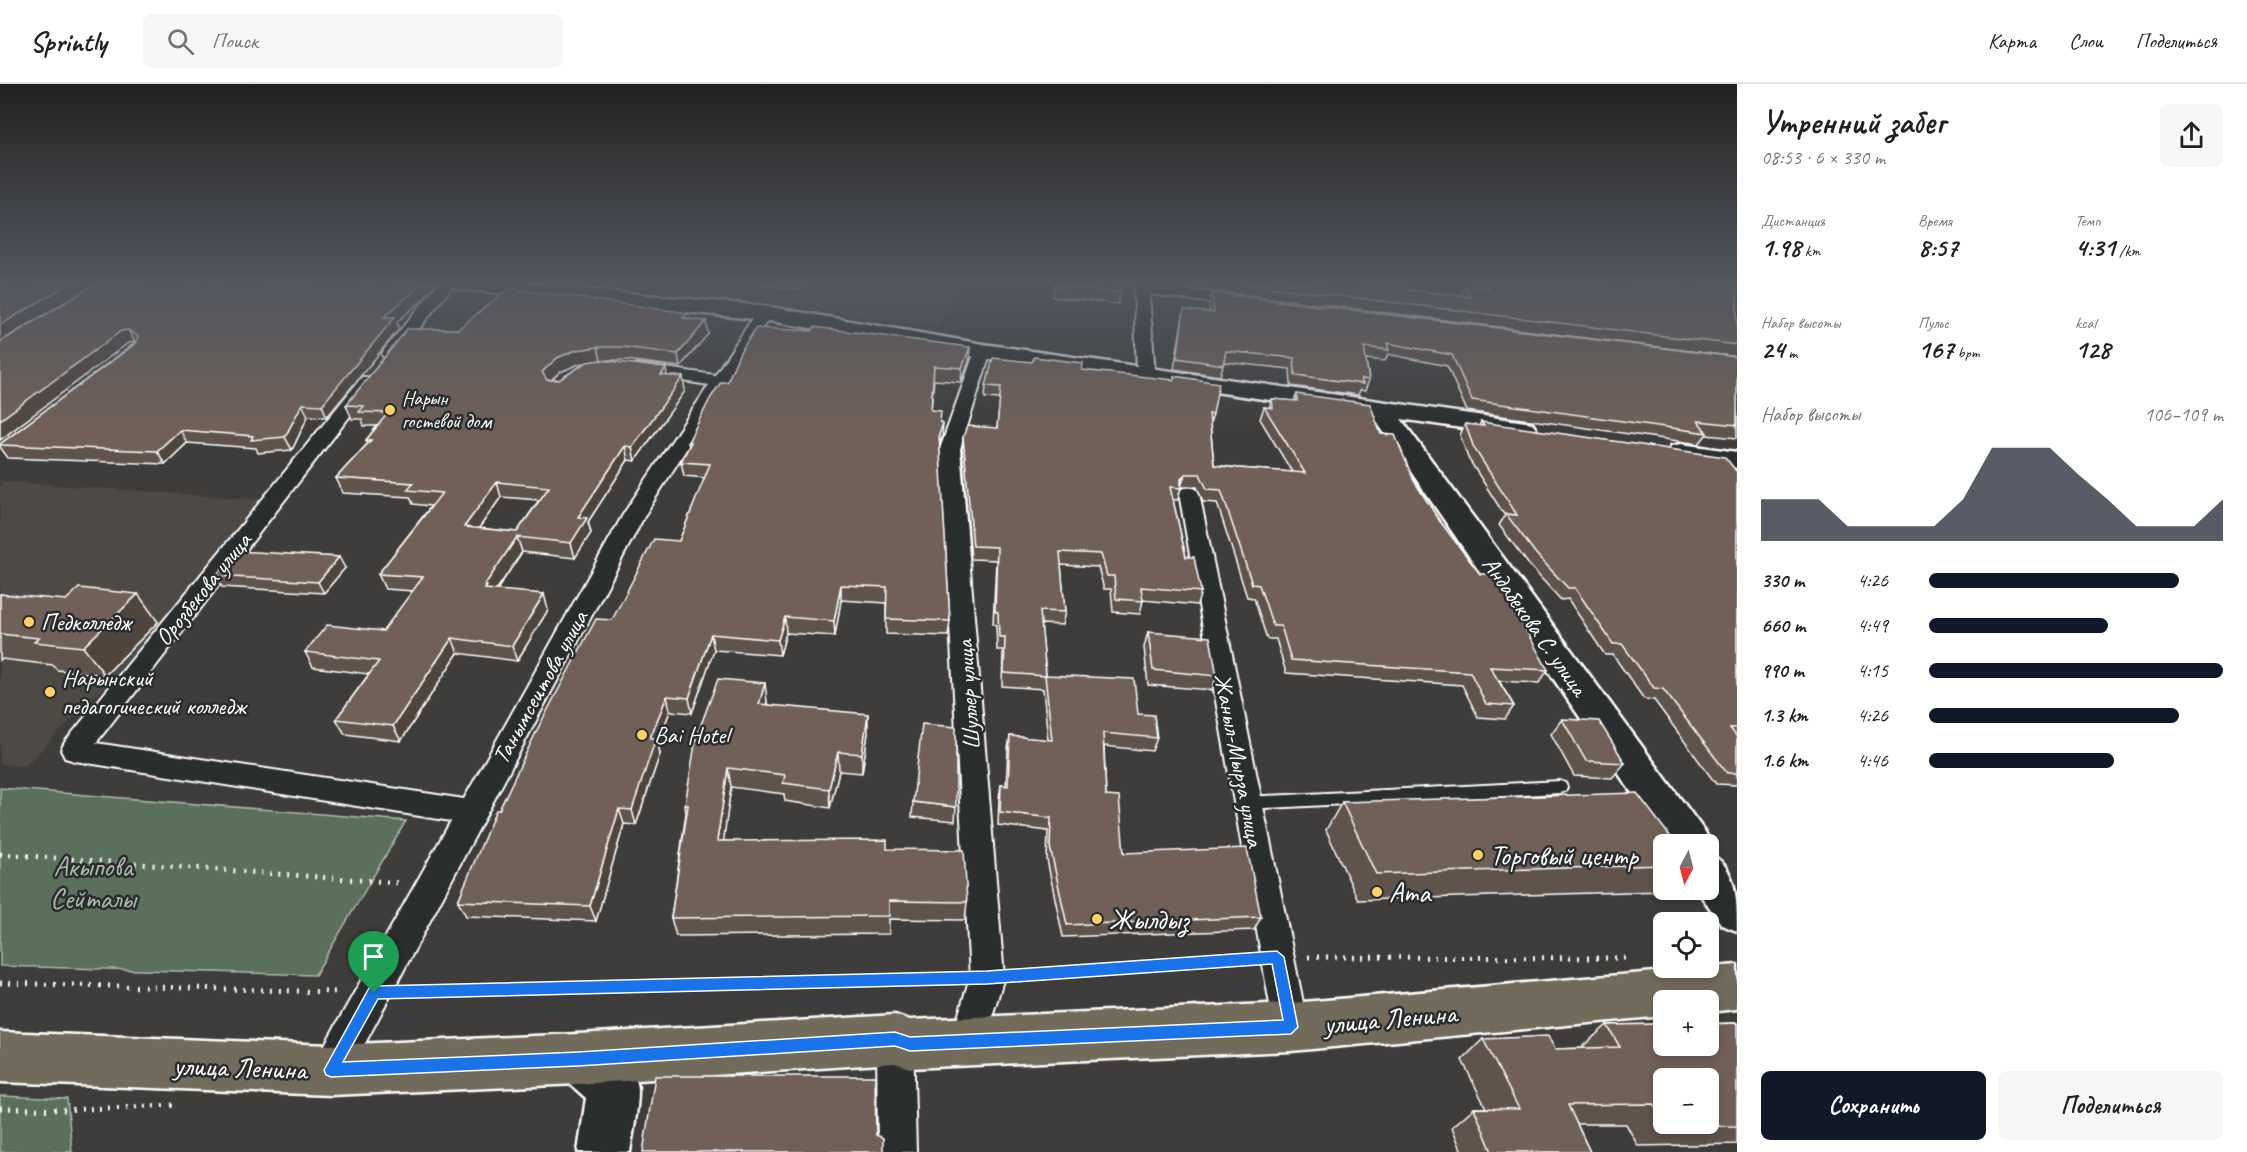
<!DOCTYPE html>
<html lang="ru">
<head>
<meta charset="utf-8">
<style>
  :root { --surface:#fff; --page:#f6f6f6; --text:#202124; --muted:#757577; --line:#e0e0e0; --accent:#111827 }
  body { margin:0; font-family:Caveat,sans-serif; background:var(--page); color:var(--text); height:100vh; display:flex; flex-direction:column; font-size:22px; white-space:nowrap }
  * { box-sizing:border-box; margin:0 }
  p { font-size:20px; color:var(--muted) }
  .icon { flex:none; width:33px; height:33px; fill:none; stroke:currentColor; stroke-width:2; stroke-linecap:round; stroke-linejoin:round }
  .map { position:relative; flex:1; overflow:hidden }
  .details { display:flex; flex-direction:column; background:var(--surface); width:510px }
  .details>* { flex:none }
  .needle { width:39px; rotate:187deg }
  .controls { position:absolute; left:1653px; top:750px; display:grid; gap:12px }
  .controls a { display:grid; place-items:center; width:66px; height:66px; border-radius:9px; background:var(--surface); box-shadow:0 3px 9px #0003; font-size:30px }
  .pin { position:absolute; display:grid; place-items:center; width:51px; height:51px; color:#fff; margin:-62px -26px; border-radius:50% 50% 50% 0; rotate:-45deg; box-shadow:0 0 6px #0007 }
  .pin .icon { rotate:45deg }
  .round { display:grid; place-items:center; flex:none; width:63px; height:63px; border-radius:9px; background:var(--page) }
  .overview { display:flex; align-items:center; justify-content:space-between; height:102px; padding:0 24px }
  h1 { font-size:33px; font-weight:800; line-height:45px }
  .figures { display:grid; grid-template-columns:repeat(3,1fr); gap:9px; height:102px; padding:6px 24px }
  .figures div { display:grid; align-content:center }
  .figures b { font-size:26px; font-weight:800 }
  .figures small { font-size:16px; font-weight:400 }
  .figures p { font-size:16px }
  .chart { height:168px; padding:12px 24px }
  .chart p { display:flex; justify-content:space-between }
  .chart svg { width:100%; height:108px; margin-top:6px; fill:var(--accent); opacity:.7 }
  .action { display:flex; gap:12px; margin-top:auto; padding:12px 24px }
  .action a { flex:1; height:69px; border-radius:9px; background:var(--accent); color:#fff; font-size:24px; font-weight:800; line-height:69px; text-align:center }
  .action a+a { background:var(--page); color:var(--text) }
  ul { padding:0 24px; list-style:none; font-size:20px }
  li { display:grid; grid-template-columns:96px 72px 1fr; align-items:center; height:45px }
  li i { height:15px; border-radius:8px; background:var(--accent) }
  header { display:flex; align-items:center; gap:36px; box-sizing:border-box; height:84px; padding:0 30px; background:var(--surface); border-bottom:2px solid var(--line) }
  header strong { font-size:28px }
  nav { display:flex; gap:33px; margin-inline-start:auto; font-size:21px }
  .search { width:420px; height:54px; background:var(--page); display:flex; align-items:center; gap:15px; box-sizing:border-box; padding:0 21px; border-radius:9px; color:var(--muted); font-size:22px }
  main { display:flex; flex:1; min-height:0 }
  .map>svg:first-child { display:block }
  .built { fill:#4e4844 }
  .green { fill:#5a705b; stroke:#acb8ad; stroke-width:1.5 }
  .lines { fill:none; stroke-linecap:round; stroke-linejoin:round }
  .lane-casing { stroke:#fff; stroke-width:4 }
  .street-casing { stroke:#fff; stroke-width:4 }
  .secondary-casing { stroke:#fff; stroke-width:5 }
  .primary-casing { stroke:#fff; stroke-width:5 }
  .path-far1 { stroke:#fff; stroke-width:4.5; stroke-dasharray:1.5 5; stroke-linecap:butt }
  .path { stroke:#fff; stroke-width:5; stroke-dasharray:2 7; stroke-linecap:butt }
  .lane { fill:#2a2d2e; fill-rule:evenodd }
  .street { fill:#2a2d2e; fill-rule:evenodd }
  .secondary { fill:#2a2d2e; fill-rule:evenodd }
  .primary { fill:#726b5a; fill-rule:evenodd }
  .wall { fill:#61534c; stroke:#fff; stroke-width:1.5; fill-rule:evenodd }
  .shaded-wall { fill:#4f443e; stroke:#fff; stroke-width:1.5 }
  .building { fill:#716158; stroke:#fff; stroke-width:1.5; fill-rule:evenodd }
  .route { fill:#1a73e8; stroke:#fff; stroke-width:1.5; fill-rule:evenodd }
  .poi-dot { fill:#ffd166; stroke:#2a2d2e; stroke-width:2 }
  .labels { text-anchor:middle; stroke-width:5; stroke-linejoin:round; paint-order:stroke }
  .far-poi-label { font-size:20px; fill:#fff; stroke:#2a2d2e; text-anchor:start }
  .street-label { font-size:24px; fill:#fff; stroke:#2a2d2e }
  .poi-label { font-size:24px; fill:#fff; stroke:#2a2d2e; text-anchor:start }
  .near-poi-label { font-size:28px; fill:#fff; stroke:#2a2d2e; text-anchor:start }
  .near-park-label { font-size:28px; fill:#acb8ad; stroke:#2a2d2e }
  .near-street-label { font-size:28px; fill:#fff; stroke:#2a2d2e }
</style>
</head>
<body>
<header>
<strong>Sprintly</strong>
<div class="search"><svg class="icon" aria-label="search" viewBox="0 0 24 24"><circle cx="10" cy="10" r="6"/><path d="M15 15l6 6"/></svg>Поиск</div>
<nav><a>Карта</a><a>Слои</a><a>Поделиться</a></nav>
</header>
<main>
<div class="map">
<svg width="1737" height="1068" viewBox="0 0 1737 1068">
  <rect width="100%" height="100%" fill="#3f3d3b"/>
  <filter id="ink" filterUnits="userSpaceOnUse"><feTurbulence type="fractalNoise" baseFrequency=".0167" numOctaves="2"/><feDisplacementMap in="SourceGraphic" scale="12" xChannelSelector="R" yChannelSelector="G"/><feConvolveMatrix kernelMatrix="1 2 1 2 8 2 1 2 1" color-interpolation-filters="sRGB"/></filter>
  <g filter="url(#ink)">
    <g class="built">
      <polygon points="621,199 963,199 937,244"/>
      <polygon points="0,397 264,416 172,535 25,682 0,680"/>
    </g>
    <g class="green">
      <polygon points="0,704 406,737 315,891 0,882"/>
      <polygon points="0,1012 67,1015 72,1068 0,1068"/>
    </g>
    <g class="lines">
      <defs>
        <polygon id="lane" points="1560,697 1565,699 1567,703 1565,707 1560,709 1247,725 1242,723 1240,719 1242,715 1247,713"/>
        <g id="street">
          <polygon points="439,199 455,199 396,274 384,274 382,270 384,266"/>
          <polygon points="1134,199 1244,213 1252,218 1244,223 1149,210 1155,291 1146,296 1137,291"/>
          <polygon points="764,224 772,229 646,429 344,999 331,1004 318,999 313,986 318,973 451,737 75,677 65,674 61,666 65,658 362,293 374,293 377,297 374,301 96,659 464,715 624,429 709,301 637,290 628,285 637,280 715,291 758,226"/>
          <polygon points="983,262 991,267 960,365 1004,893 981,969 969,975 957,969 951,957 970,893 940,365 975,267"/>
          <polygon points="1189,403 1196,405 1199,409 1308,943 1303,955 1291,960 1279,955 1274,943 1179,409 1182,405"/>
          <polygon points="895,937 907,943 913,955 916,1068 878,1068 877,955 883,943"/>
        </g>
        <g id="secondary">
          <polygon points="449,199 519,199 764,222 983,260 1532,339 1536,345 1532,351 1523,353 1401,335 1705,748 1711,760 1708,764 1708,760 1667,760 1372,331 983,274 764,236 459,205 452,203"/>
          <polygon points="1681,360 1737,368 1737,384 1671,374 1668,368 1671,362"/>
          <path d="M1708 769C1737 782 1737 814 1737 847L1722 841 1697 806H1708Z"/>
          <path d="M578 950C599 959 638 980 638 1006 638 1026 633 1048 630 1068H578L586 1014 561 992 553 975 561 958Z"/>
        </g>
        <polygon id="primary" points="1737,881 1737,925 1708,928 1708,916 1664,916 1664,932 1291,967 910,984 895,979 578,1000 331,1011 0,998 0,948 331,961 578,950 895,931 910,936 1291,919"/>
      </defs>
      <use href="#lane" class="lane-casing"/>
      <use href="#street" class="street-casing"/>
      <use href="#secondary" class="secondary-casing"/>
      <use href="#primary" class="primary-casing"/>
      <polyline class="path-far1" points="0,770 3,770"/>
      <g class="path">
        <polyline points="0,770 402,799"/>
        <polyline points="1308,873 1627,874"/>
        <polyline points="1017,891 1249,875"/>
        <polyline points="0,899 338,908"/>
        <polyline points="409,908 956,894"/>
        <polyline points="0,1024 63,1026 174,1021"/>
      </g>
      <use href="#lane" class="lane"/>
      <use href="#street" class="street"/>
      <use href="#secondary" class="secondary"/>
      <use href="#primary" class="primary"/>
    </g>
    <g class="wall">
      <polygon points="0,199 38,235 424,214 397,238 399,245 327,333 308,332 292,366 258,369 256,364 187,359 165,380 8,374 0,363 0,360 136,258 128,259 0,356"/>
      <polygon points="763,199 805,199 800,206 763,201"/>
      <polygon points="1122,199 1118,220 1053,213 1054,202"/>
      <polygon points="1206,199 1405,199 1410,206 1461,211 1465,202 1475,203 1474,201 1475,199 1737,199 1737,273 1207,206"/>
      <polygon points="1212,209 1737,273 1737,354 1706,351 1699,360 1467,327 1447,282 1388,270 1385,277 1366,275 1369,296 1365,307 1360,306 1358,311 1291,302 1290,285 1224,278 1220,292 1174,285 1184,226 1210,228 1209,220"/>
      <path d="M688 234 708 250 680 283 626 276H607L667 292 683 293 685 307 635 377 628 376 588 438 591 449 575 474 522 468 497 506 548 526 517 577 458 569 401 657 345 650 336 635 369 590 313 583 305 568 383 547 413 507 385 505 378 490 431 422 413 420 410 413 343 409 336 394 368 359 366 356 377 342H364L362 335H352L346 321 458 245ZM585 279 559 296H552L560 288 579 280ZM501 413 539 416 517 448 479 444Z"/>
      <polygon points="969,277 961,298 934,296 931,326 940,338 942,353 939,361 950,537 948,552 886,550 886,519 841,516 835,552 786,549 780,571 714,566 692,629 670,627 658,659 660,670 636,741 624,740 596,837 466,832 458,817 499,726 612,536 679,457 705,394 684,392 681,378 689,363 688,358 727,298"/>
      <polygon points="1082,286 1213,330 1210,339 1214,381 1238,384 1292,388 1260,335 1264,323 1269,324 1272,315 1294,317 1297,310 1381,350 1414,397 1439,436 1548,586 1539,599 1499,597 1514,622 1505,635 1478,633 1462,601 1286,589 1276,555 1267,555 1254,514 1247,513 1217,419 1203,418 1197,403 1181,403 1178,416 1173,416 1186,473 1201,508 1197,521 1143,516 1140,530 1113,528 1111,505 1104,505 1098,483 1061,481 1065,528 1062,541 1041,540 1046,591 1138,630 1157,654 1152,667 1104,662 1106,712 1124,769 1261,833 1254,846 1063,853 1047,776 1048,747 998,741 999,714 1001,701 1006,702 1008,665 1010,652 1048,656 1043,605 1002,602 1003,566 997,566 996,541 993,540 996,476 971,475 962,365 963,353 997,344 1000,315 985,314 986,302"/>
      <polygon points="1481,338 1737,388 1737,701 1716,700 1654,616 1644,615 1613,571 1605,571 1568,515 1561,516 1529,481 1499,441 1505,432 1468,374 1460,351 1465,340 1479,342"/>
      <polygon points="345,484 324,509 222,503 215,492"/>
      <polygon points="0,510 158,538 105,591 57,586 53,581 1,575 0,576"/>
      <polygon points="1148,548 1217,592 1212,606 1148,601 1144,563"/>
      <polygon points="767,618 767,621 868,649 862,689 839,687 830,724 785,717 784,710 731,703 723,757 887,765 967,818 965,836 889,835 889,850 676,852 671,834 686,729 685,721"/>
      <polygon points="1562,635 1625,679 1612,694 1574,692 1551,650"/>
      <polygon points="913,718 956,723 955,737 912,733"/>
      <polygon points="1342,718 1664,781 1664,805 1662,807 1358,816 1326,746"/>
      <path d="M1737 939V1060L1638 1062 1626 1040H1577L1590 1068H1462L1452 1043 1474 1024H1486L1462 976 1483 955 1555 965 1584 964 1583 962 1607 941ZM1664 994 1708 1040H1664Z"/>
    </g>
    <g class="shaded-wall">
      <polygon points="71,199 96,199 0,258 0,241"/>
      <polygon points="423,199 436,199 424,214 397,238 399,245 327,333 322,321 384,233"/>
      <polygon points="799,199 805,199 800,206"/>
      <polygon points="706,237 708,250 680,283 678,270"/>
      <polygon points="128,246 135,258 128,259 0,356 0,336 121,247"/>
      <polygon points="598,263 601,276 579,280 560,288 545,301 542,288 557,274 576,266"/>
      <polygon points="970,263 969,277 961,298 962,284"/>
      <polygon points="666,284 668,298 661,291"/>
      <polygon points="683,293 685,307 635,377 632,363"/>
      <polygon points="302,320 308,332 292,366 285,353"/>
      <polygon points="943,339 942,353 938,365 939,349"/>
      <polygon points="180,346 187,359 165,380 157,367"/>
      <polygon points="625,362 628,376 588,438 591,449 575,474 571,459 578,433"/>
      <polygon points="1185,390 1181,403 1181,395"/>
      <polygon points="497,398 501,413 469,458 464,443"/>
      <polygon points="517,453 522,468 491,514 484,502"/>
      <polygon points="339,473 345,484 324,509 318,498"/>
      <polygon points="841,501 841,516 835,552 834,537"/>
      <polygon points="138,510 158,538 105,591 83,563"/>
      <polygon points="544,510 548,526 517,577 512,562"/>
      <polygon points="785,533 786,549 780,571 778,556"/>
      <polygon points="711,550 714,566 692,629 689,614"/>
      <polygon points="452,554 458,569 401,657 393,642"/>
      <polygon points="765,599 767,618 762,639 759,620"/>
      <polygon points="667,612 670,627 658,659 660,670 636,741 632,726 650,654"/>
      <polygon points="868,630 868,649 862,689 862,670"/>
      <polygon points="838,668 839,687 830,724 829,705"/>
      <polygon points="728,684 731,703 721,775 717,757"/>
      <polygon points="619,725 624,740 596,837 590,822"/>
    </g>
    <g class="building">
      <polygon points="0,199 71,199 0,241"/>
      <polygon points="98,199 423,199 420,202 384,233 395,233 322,321 302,320 285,353 251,356 253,352 180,346 157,367 0,361 0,360 136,259 138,252 128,246 121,247 0,336 0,258"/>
      <polygon points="1056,199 1122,199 1120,209 1054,202"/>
      <polygon points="1235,199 1405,199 1410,206 1471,213 1465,202 1489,204 1485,199 1737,199 1737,261"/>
      <path d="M509 204 688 229 683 234 706 237 678 270 623 263H598L576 266 557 274 542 288 547 296H559L587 278 601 276 666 284 661 291 683 293 632 363 625 362 578 433 587 434 571 459 517 453 484 502H487L485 505 544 510 512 562 452 554 393 642 336 635 379 577 305 568 327 541 383 547 423 493 378 490 442 409 407 406 413 399 336 394 371 356H366L388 329 359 328 364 322 346 321 407 245H458ZM497 398 549 403 517 448 464 443Z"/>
      <polygon points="1212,209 1737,273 1737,341 1698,337 1707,349 1472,316 1452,271 1387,259 1389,266 1364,263 1369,296 1361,295 1363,300 1295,291 1294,274 1226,267 1223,281 1177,274 1184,226 1214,229"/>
      <polygon points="814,243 970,263 962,284 934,282 931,326 941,327 940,338 943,339 939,351 950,537 886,535 887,503 841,501 834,537 785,533 778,556 711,550 689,614 667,612 650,654 656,654 632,726 619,725 590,822 458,817 496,726 499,726 538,644 596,535 612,536 654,455 679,457 710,380 681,378 691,358 688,358 710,315 721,298 727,298 740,268 756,244 812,247"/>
      <polygon points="1034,273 1083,279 1082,286 1174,296 1174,292 1219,299 1213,330 1209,330 1214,381 1238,384 1305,389 1264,323 1273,324 1272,315 1297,317 1297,310 1370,320 1381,350 1395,351 1414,397 1439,436 1480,490 1495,490 1548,586 1490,583 1514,622 1486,620 1470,588 1291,576 1281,542 1273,542 1259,501 1252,500 1221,406 1207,405 1200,390 1185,390 1181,395 1181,404 1170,403 1186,473 1194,473 1201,508 1141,503 1143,517 1116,515 1114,492 1107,492 1101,470 1060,468 1065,528 1040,527 1046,591 1134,595 1138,630 1154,631 1157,654 1103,649 1106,712 1119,713 1124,769 1247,764 1261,833 1067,841 1050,763 1051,734 1000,728 1001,701 1008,702 1010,652 1052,656 1045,592 1004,589 1005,553 999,553 998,528 995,527 997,463 973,462 963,353 967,342 997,344 1001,303 986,302 993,274 1032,278"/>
      <polygon points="1481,338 1725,373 1737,388 1737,644 1730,644 1737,653 1737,689 1727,689 1663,605 1654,604 1622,560 1613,560 1575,504 1568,504 1536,470 1506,430 1517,431 1474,364 1465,340 1484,342"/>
      <polygon points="238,467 339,473 318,498 215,492"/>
      <polygon points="79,504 138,510 83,563 34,558 39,554 0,550 0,510 66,516"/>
      <polygon points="1148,548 1210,553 1217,592 1153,586"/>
      <polygon points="718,595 765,599 759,620 868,630 862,670 838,668 829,705 783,699 785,691 728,684 717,757 887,756 887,765 964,766 967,818 889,817 889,832 671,834 688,721 685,721 696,654"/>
      <polygon points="1562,635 1599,637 1625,679 1586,677"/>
      <polygon points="922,640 956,643 956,723 913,718"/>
      <polygon points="1637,709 1676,760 1664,760 1664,781 1376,790 1342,718"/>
      <polygon points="1737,939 1737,1042 1667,1043 1665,1040 1708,1040 1708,994 1664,994 1664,1037 1654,1020 1568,1021 1590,1068 1492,1068 1474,1024 1519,1025 1483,955 1548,952 1555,965 1620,963 1607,941 1664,940 1664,962 1708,962 1708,940"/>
      <polygon points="655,992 875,992 876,1051 883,1054 883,1068 643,1068"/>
    </g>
  </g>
  <linearGradient id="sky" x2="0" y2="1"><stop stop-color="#232220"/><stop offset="0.57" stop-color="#525760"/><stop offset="1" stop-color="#525760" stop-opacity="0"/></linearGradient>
  <rect width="1737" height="348" fill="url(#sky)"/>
  <path class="route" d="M1277 867 1284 873 1298 943 1291 950 910 967 895 962 578 982 331 993 326 991 324 986 369 904 374 902 987 887ZM1272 880 1283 936 910 953 895 948 578 968 343 978 378 915 987 900Z"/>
  <g class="poi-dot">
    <circle cx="390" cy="326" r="6"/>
    <circle cx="29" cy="538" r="6"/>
    <circle cx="50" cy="608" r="6"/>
    <circle cx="642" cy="651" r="6"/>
    <circle cx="1478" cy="771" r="6"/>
    <circle cx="1377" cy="808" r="6"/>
    <circle cx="1097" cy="835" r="6"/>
  </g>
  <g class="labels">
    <g class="far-poi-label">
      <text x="402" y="321">Нарын<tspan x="402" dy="23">гостевой дом</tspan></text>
    </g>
    <g class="street-label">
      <text transform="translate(203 505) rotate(-51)" y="8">Орозбекова улица</text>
      <text transform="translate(1535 542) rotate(55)" y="8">Андабекова С. улица</text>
      <text transform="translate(540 603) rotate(-61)" y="8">Танымсеитова улица</text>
      <text transform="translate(968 611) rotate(-94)" y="8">Шуллер улица</text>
      <text transform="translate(1239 676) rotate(79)" y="8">Жаныл-Мырза улица</text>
    </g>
    <g class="poi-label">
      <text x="41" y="546">Педколледж</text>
      <text x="62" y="602">Нарынский<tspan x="62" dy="28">педагогический колледж</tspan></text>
      <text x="654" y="659">Bai Hotel</text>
    </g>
    <g class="near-poi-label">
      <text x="1490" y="781">Торговый центр</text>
      <text x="1389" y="818">Ата</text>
      <text x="1109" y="845">Жылдыз</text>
    </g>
    <g class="near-park-label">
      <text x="93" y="792">Акыпова<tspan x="93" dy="32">Сейталы</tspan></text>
    </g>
    <g class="near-street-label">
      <text transform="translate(1390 934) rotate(-5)" y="10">улица Ленина</text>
      <text transform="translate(240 983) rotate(2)" y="10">улица Ленина</text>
    </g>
  </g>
</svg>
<div class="controls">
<a><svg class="needle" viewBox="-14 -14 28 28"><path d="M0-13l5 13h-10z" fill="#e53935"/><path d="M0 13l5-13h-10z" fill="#757577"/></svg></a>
<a><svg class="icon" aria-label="locate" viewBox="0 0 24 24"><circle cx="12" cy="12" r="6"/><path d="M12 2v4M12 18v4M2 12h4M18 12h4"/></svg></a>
<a>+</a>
<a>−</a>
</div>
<div class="pin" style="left:374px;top:909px;background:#1e9e55"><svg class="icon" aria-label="arrive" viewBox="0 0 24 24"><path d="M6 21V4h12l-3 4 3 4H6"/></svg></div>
</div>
<section class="details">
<div class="overview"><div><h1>Утренний забег</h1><p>08:53 · 6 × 330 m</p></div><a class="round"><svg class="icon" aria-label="share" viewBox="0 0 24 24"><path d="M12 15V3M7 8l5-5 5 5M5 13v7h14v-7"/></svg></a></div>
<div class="figures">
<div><p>Дистанция</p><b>1.98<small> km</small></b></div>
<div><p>Время</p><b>8:57</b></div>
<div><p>Темп</p><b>4:31<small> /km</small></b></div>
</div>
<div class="figures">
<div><p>Набор высоты</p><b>24<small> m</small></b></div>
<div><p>Пульс</p><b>167<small> bpm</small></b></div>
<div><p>kcal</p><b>128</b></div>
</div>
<div class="chart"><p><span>Набор высоты</span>106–109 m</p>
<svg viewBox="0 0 160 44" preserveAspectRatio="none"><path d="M0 44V27L10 27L20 27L30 38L40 38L50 38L60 38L70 27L80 6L90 6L100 6L110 17L120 27L130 38L140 38L150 38L160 27V44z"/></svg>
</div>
<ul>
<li><b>330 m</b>4:26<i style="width:85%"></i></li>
<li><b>660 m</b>4:49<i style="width:61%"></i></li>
<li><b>990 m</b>4:15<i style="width:100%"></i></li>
<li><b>1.3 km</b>4:26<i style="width:85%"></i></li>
<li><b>1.6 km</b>4:46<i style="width:63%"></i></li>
</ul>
<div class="action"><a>Сохранить</a><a>Поделиться</a></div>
</section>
</main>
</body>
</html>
